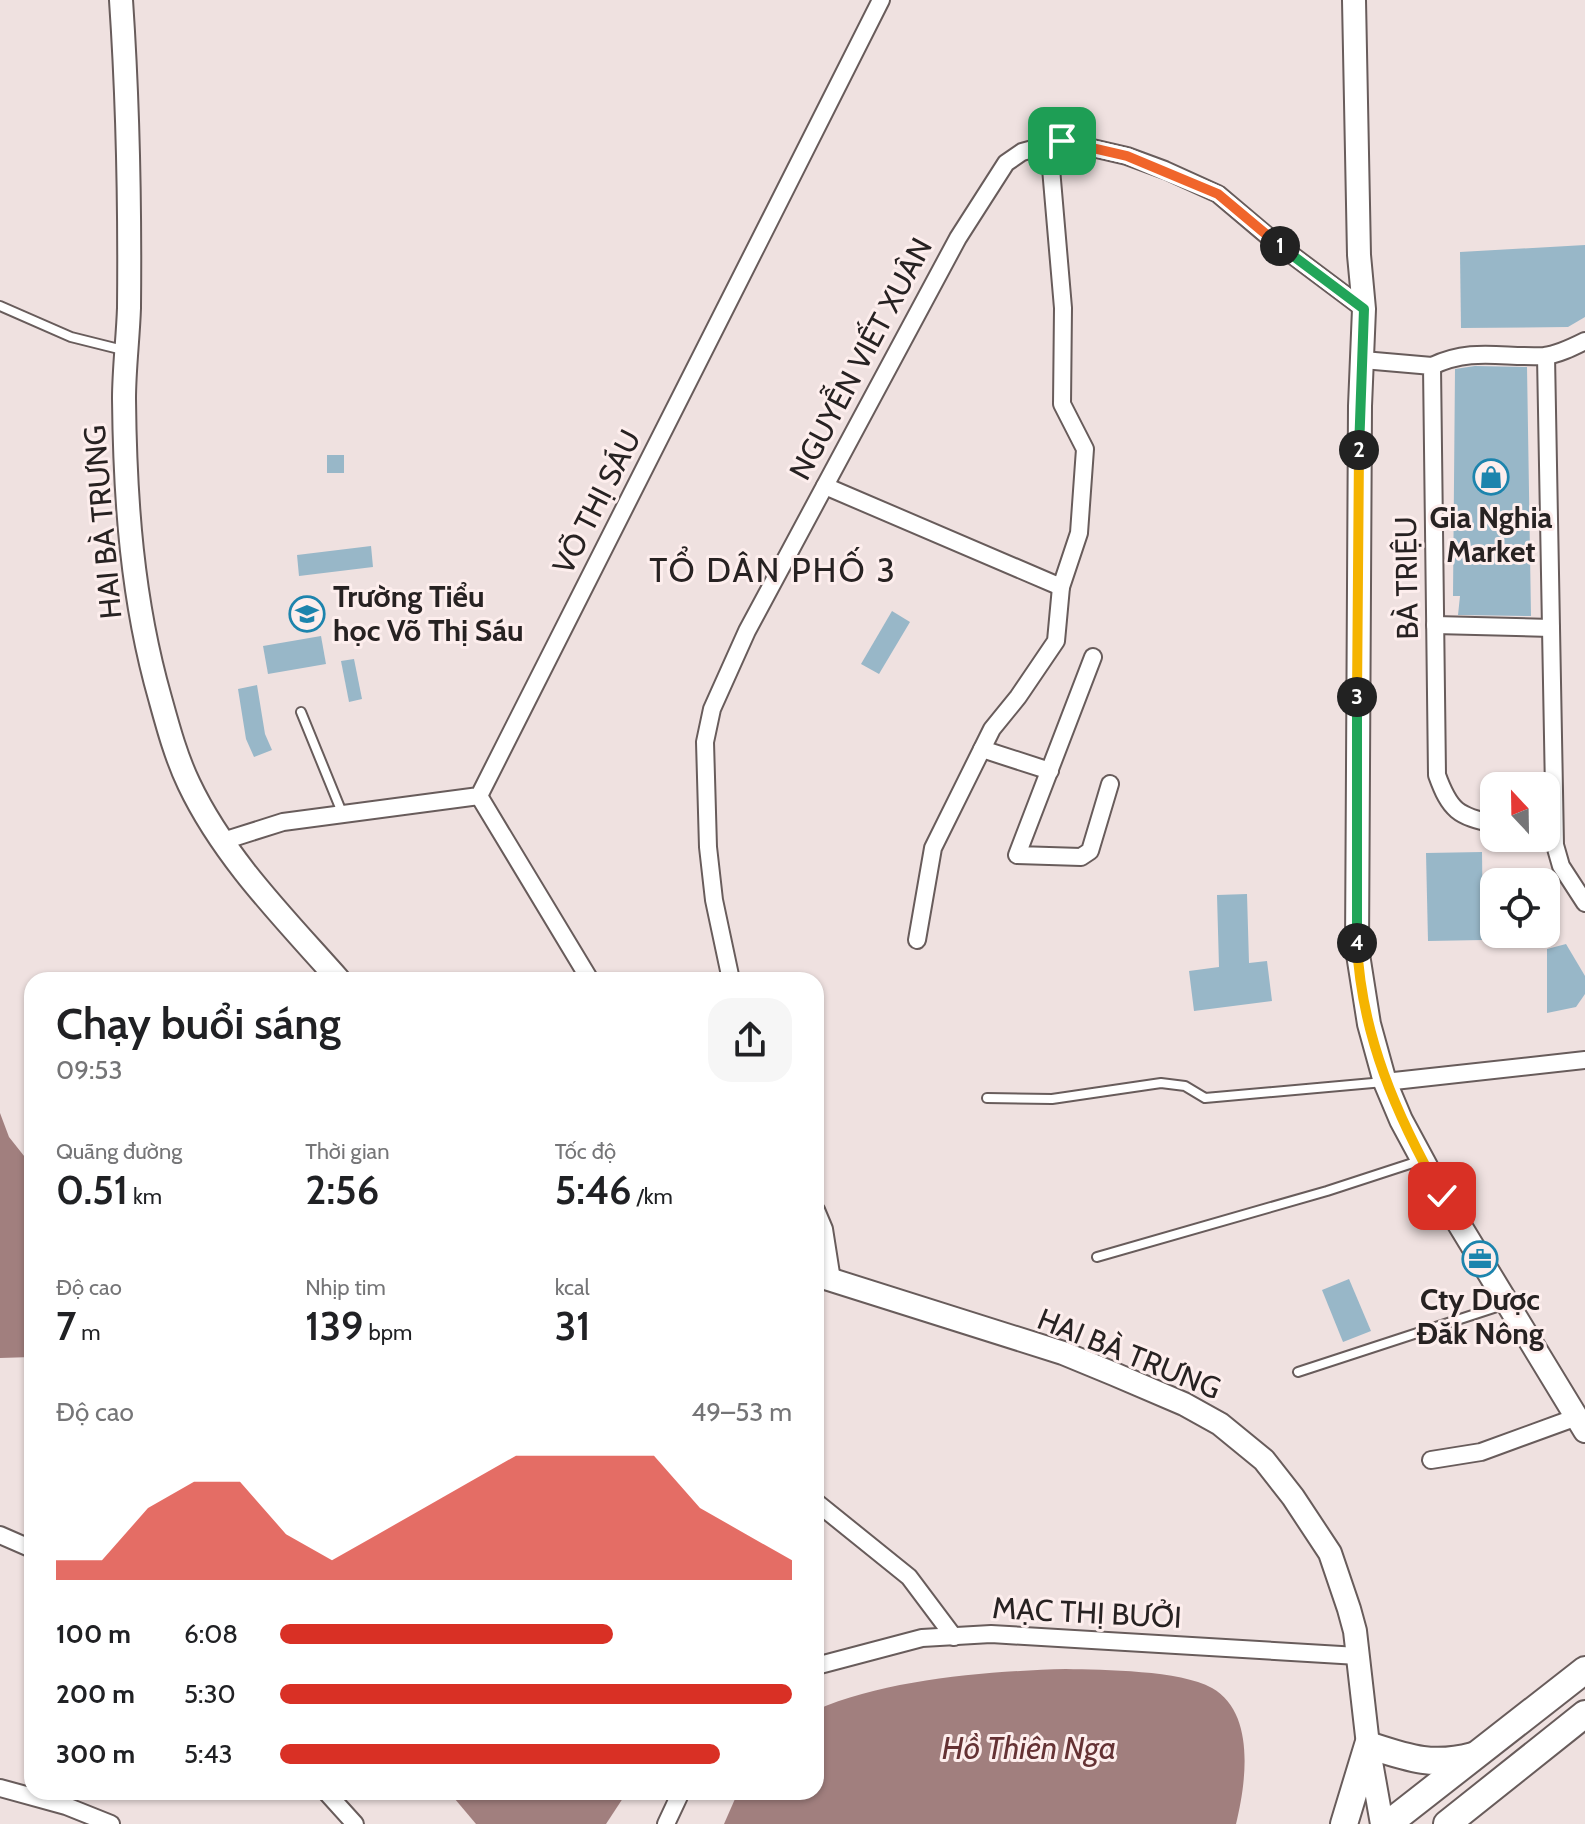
<!DOCTYPE html>
<html lang="vi">
<head>
<meta charset="utf-8">
<style>
  :root { --surface:#fff; --page:#f6f6f6; --text:#202124; --muted:#757577; --accent:#d93025 }
  body { margin:0; font-family:Cabin,sans-serif; background:var(--page); color:var(--text); height:100vh; display:flex; flex-direction:column; font-size:30px; white-space:nowrap }
  * { box-sizing:border-box; margin:0 }
  p { font-size:26px; color:var(--muted) }
  .icon { flex:none; width:44px; height:44px; fill:none; stroke:currentColor; stroke-width:2; stroke-linecap:round; stroke-linejoin:round }
  .map { position:relative; flex:1; overflow:hidden }
  .panel { position:absolute; left:24px; top:972px; width:800px; height:828px; display:flex; flex-direction:column; background:var(--surface); border-radius:24px; box-shadow:0 2px 6px #0004 }
  .panel>* { flex:none }
  .needle { width:52px; rotate:338deg }
  .tools { position:absolute; left:1480px; top:772px; display:grid; gap:16px }
  .tools a { display:grid; place-items:center; width:80px; height:80px; border-radius:16px; background:var(--surface); box-shadow:0 2px 6px #0004; font-size:40px }
  .pin { position:absolute; display:grid; place-items:center; width:68px; height:68px; color:#fff; margin:-34px; border-radius:16px; box-shadow:0 4px 12px #0006 }
  .km { position:absolute; width:40px; height:40px; margin:-20px; border-radius:50%; background:#222; color:#fff; font-size:22px; line-height:40px; text-align:center }
  .round { display:grid; place-items:center; flex:none; width:84px; height:84px; border-radius:24px; background:var(--page) }
  .overview { display:flex; align-items:center; justify-content:space-between; height:136px; padding:0 32px }
  h1 { font-size:44px; font-weight:600; line-height:60px }
  .stats { display:grid; grid-template-columns:repeat(3,1fr); gap:12px; height:136px; padding:8px 32px }
  .stats div { display:grid; align-content:center }
  .stats b { font-size:40px; font-weight:600 }
  .stats small { font-size:22px; font-weight:400 }
  .stats p { font-size:22px }
  .chart { height:224px; padding:16px 32px }
  .chart p { display:flex; justify-content:space-between }
  .chart svg { width:100%; height:144px; margin-top:8px; fill:var(--accent); opacity:.7 }
  ul { padding:0 32px; list-style:none; font-size:26px }
  li { display:grid; grid-template-columns:128px 96px 1fr; align-items:center; height:60px }
  li i { height:20px; border-radius:10px; background:var(--accent) }
  .map>svg:first-child { display:block }
  .water { fill:#a17f7e }
  .building { fill:#98b7c8 }
  .lines { fill:none; stroke-linecap:round; stroke-linejoin:round }
  .lane-casing { stroke:#685c5b; stroke-width:12 }
  .street-casing { stroke:#685c5b; stroke-width:20 }
  .secondary-casing { stroke:#685c5b; stroke-width:26 }
  .primary-casing { stroke:#685c5b; stroke-width:30 }
  .lane { stroke:#fff; stroke-width:8 }
  .street { stroke:#fff; stroke-width:16 }
  .secondary { stroke:#fff; stroke-width:22 }
  .primary { stroke:#fff; stroke-width:26 }
  .split-1-casing { stroke:#fff; stroke-width:16 }
  .split-2-casing { stroke:#fff; stroke-width:16 }
  .split-3-casing { stroke:#fff; stroke-width:16 }
  .split-4-casing { stroke:#fff; stroke-width:16 }
  .split-5-casing { stroke:#fff; stroke-width:16 }
  .split-1 { stroke:#f0652b; stroke-width:10 }
  .split-2 { stroke:#22a559; stroke-width:10 }
  .split-3 { stroke:#f5b400; stroke-width:10 }
  .split-4 { stroke:#22a559; stroke-width:10 }
  .split-5 { stroke:#f5b400; stroke-width:10 }
  .labels { text-anchor:middle; stroke-width:6; stroke-linejoin:round; paint-order:stroke }
  .street-label { font-size:30px; fill:#272222; stroke:#fdeeed }
  .poi-label { font-size:30px; font-weight:bold; fill:#272222; stroke:#fdeeed }
  .water-label { font-size:32px; font-style:italic; fill:#653234; stroke:#fdeeed }
  .quarter-label { font-size:34px; letter-spacing:2px; fill:#272222; stroke:#fdeeed }
</style>
</head>
<body>
<div class="map">
<svg width="1585" height="1824" viewBox="0 0 1585 1824">
  <rect width="100%" height="100%" fill="#efe1e0"/>
  <g class="water">
    <polygon points="0,1113 9,1137 32,1166 32,1357 0,1358"/>
    <path d="M1066 1669C1104 1670 1180 1670 1212 1688 1256 1713 1246 1783 1236 1824H724L738 1792H816V1710C887 1679 989 1671 1066 1669Z"/>
    <polygon points="449,1792 627,1792 606,1824 476,1824"/>
  </g>
  <g class="building">
    <polygon points="1585,245 1585,317 1568,327 1461,328 1460,252"/>
    <polygon points="1475,366 1527,367 1531,616 1458,615 1460,596 1453,596 1455,369"/>
    <rect x="327" y="455" width="17" height="18"/>
    <polygon points="371,546 373,567 299,576 297,555"/>
    <polygon points="892,611 910,622 879,674 861,664"/>
    <polygon points="321,636 326,664 268,674 263,646"/>
    <polygon points="354,659 362,699 349,702 341,661"/>
    <polygon points="257,685 265,734 272,750 254,757 246,739 238,689"/>
    <polygon points="1482,852 1483,940 1428,941 1426,853"/>
    <polygon points="1247,894 1249,963 1267,961 1272,1001 1194,1011 1189,971 1219,967 1217,895"/>
    <polygon points="1566,944 1585,976 1585,994 1576,1007 1547,1013 1547,949"/>
    <polygon points="1349,1279 1371,1331 1343,1342 1322,1290"/>
  </g>
  <g class="lines">
    <defs>
      <g id="lane">
        <polyline points="0,306 71,337 123,350"/>
        <polyline points="301,712 343,815"/>
        <polyline points="987,1098 1052,1099 1161,1083 1185,1086 1205,1098 1384,1082"/>
        <polyline points="1097,1257 1327,1191 1422,1160"/>
        <polyline points="1298,1372 1506,1304"/>
      </g>
      <g id="street">
        <polyline points="1546,356 1555,845 1561,866 1585,903"/>
        <path d="M1363 360 1432 366 1437 775C1450 811 1458 816 1494 824"/>
        <path d="M1432 366C1472 347 1502 358 1544 356 1557 355 1573 347 1585 341"/>
        <polyline points="825,486 1061,587"/>
        <polyline points="1435,625 1551,628"/>
        <polyline points="1093,657 1017,855 1081,857 1090,851 1110,784"/>
        <polyline points="982,749 1050,771"/>
        <polyline points="479,796 590,980"/>
        <polyline points="223,841 283,822 479,796 881,0"/>
        <polyline points="917,940 933,848 992,729 1018,697 1056,641 1061,587 1079,533 1085,449 1062,404 1063,308 1049,145"/>
        <polyline points="731,980 714,900 708,847 705,742 712,709 747,631 958,238 1006,163 1022,152 1062,141 1127,156 1165,170 1218,194 1276,243 1364,309"/>
        <polyline points="1385,1082 1585,1060"/>
        <polyline points="816,1210 824,1229 832,1280"/>
        <polyline points="1431,1460 1481,1452 1577,1417"/>
        <polyline points="816,1502 909,1577 954,1637"/>
        <polyline points="0,1535 32,1549"/>
        <polyline points="816,1666 922,1638 991,1634 1358,1656"/>
        <polyline points="0,1788 66,1806 111,1824"/>
        <polyline points="326,1792 355,1824"/>
        <polyline points="666,1824 681,1792"/>
      </g>
      <g id="secondary">
        <path d="M121 0C128 103 130 205 129 308 128 338 124 369 124 399 125 500 132 600 160 698 168 727 176 757 189 784 224 858 285 919 339 980"/>
        <polyline points="1354,0 1359,255 1364,309 1360,406 1357,948 1369,1024 1385,1082 1401,1120 1442,1196 1585,1431"/>
        <polyline points="816,1275 1063,1353 1114,1374 1184,1404 1220,1424 1264,1460 1293,1497 1330,1553 1349,1609 1355,1631 1368,1745 1382,1824"/>
      </g>
      <g id="primary">
        <path d="M1344 1824 1368 1745C1408 1758 1432 1767 1473 1756"/>
        <polyline points="1388,1824 1585,1670"/>
        <polyline points="1447,1824 1585,1714"/>
      </g>
    </defs>
    <use href="#lane" class="lane-casing"/>
    <use href="#street" class="street-casing"/>
    <use href="#secondary" class="secondary-casing"/>
    <use href="#primary" class="primary-casing"/>
    <use href="#lane" class="lane"/>
    <use href="#street" class="street"/>
    <use href="#secondary" class="secondary"/>
    <use href="#primary" class="primary"/>
  </g>
  <g class="lines">
    <defs>
      <polyline id="split-1" points="1062,141 1127,156 1218,194 1280,246"/>
      <polyline id="split-2" points="1280,246 1364,309 1359,450"/>
      <polyline id="split-3" points="1357,697 1359,450"/>
      <polyline id="split-4" points="1357,943 1357,697"/>
      <path id="split-5" d="M1357 943C1361 1035 1397 1117 1442 1196"/>
    </defs>
    <use href="#split-1" class="split-1-casing"/>
    <use href="#split-2" class="split-2-casing"/>
    <use href="#split-3" class="split-3-casing"/>
    <use href="#split-4" class="split-4-casing"/>
    <use href="#split-5" class="split-5-casing"/>
    <use href="#split-1" class="split-1"/>
    <use href="#split-2" class="split-2"/>
    <use href="#split-3" class="split-3"/>
    <use href="#split-4" class="split-4"/>
    <use href="#split-5" class="split-5"/>
  </g>
  <defs>
    <symbol id="shop-ring" viewBox="-11 -11 22 22"><circle r="9.5" fill="#fdeeed" stroke="#1d84ad" stroke-width="1.5"/><path d="M-5-2.5h2.3a2.7 3.5 0 0 1 5.4 0H5L5.5 6h-11ZM-1.5-2.5h3a1.5 2.3 0 0 0-3 0Z" fill="#1d84ad"/></symbol>
    <symbol id="school-ring" viewBox="-11 -11 22 22"><circle r="9.5" fill="#fdeeed" stroke="#1d84ad" stroke-width="1.5"/><path d="M0-5L7-2L0 1L-7-2ZM-4 1L0 2.5L4 1V4Q0 6-4 4Z" fill="#1d84ad"/></symbol>
    <symbol id="office-ring" viewBox="-11 -11 22 22"><circle r="9.5" fill="#fdeeed" stroke="#1d84ad" stroke-width="1.5"/><path d="M-6-3h4V-5.5h4V-3h4V5H-6ZM-1-4.5V-3h2v-1.5ZM-6 0V1H6V0Z" fill="#1d84ad"/></symbol>
  </defs>
  <g fill-rule="evenodd">
    <use href="#shop-ring" x="1471" y="457" width="40" height="40"/>
    <use href="#school-ring" x="287" y="594" width="40" height="40"/>
    <use href="#office-ring" x="1460" y="1239" width="40" height="40"/>
  </g>
  <g class="labels">
    <g class="street-label">
      <text transform="translate(861 359) rotate(-62)" y="10">NGUYỄN VIẾT XUÂN</text>
      <text transform="translate(597 502) rotate(-63)" y="10">VÕ THỊ SÁU</text>
      <text transform="translate(103 522) rotate(-95)" y="10">HAI BÀ TRƯNG</text>
      <text transform="translate(1407 578) rotate(-91)" y="10">BÀ TRIỆU</text>
      <text transform="translate(1129 1354) rotate(22)" y="10">HAI BÀ TRƯNG</text>
      <text transform="translate(1087 1613) rotate(3)" y="10">MẠC THỊ BƯỞI</text>
    </g>
    <g class="poi-label">
      <text x="1491" y="528">Gia Nghia<tspan x="1491" dy="34">Market</tspan></text>
      <text x="333" y="607" text-anchor="start">Trường Tiểu<tspan x="333" dy="34">học Võ Thị Sáu</tspan></text>
      <text x="1480" y="1310">Cty Dược<tspan x="1480" dy="34">Đăk Nông</tspan></text>
    </g>
    <g class="water-label">
      <text x="1029" y="1759">Hồ Thiên Nga</text>
    </g>
    <g class="quarter-label">
      <text x="773" y="582">TỔ DÂN PHỐ 3</text>
    </g>
  </g>
</svg>
<div class="tools">
<a><svg class="needle" viewBox="-14 -14 28 28"><path d="M0-13l5 13h-10z" fill="#e53935"/><path d="M0 13l5-13h-10z" fill="#757577"/></svg></a>
<a><svg class="icon" aria-label="locate" viewBox="0 0 24 24"><circle cx="12" cy="12" r="6"/><path d="M12 2v4M12 18v4M2 12h4M18 12h4"/></svg></a>
</div>
<div class="pin" style="left:1062px;top:141px;background:#1e9e55"><svg class="icon" aria-label="arrive" viewBox="0 0 24 24"><path d="M6 21V4h12l-3 4 3 4H6"/></svg></div>
<div class="pin" style="left:1442px;top:1196px;background:#d93025"><svg class="icon" aria-label="check" viewBox="0 0 24 24"><path d="M5 12l5 5 9-10"/></svg></div>
<b class="km" style="left:1280px;top:246px">1</b>
<b class="km" style="left:1359px;top:450px">2</b>
<b class="km" style="left:1357px;top:697px">3</b>
<b class="km" style="left:1357px;top:943px">4</b>
<section class="panel">
<div class="overview"><div><h1>Chạy buổi sáng</h1><p>09:53</p></div><a class="round"><svg class="icon" aria-label="share" viewBox="0 0 24 24"><path d="M12 15V3M7 8l5-5 5 5M5 13v7h14v-7"/></svg></a></div>
<div class="stats">
<div><p>Quãng đường</p><b>0.51<small> km</small></b></div>
<div><p>Thời gian</p><b>2:56</b></div>
<div><p>Tốc độ</p><b>5:46<small> /km</small></b></div>
</div>
<div class="stats">
<div><p>Độ cao</p><b>7<small> m</small></b></div>
<div><p>Nhịp tim</p><b>139<small> bpm</small></b></div>
<div><p>kcal</p><b>31</b></div>
</div>
<div class="chart"><p><span>Độ cao</span>49–53 m</p>
<svg viewBox="0 0 160 44" preserveAspectRatio="none"><path d="M0 44V38L10 38L20 22L30 14L40 14L50 30L60 38L70 30L80 22L90 14L100 6L110 6L120 6L130 6L140 22L150 30L160 38V44z"/></svg>
</div>
<ul>
<li><b>100 m</b>6:08<i style="width:65%"></i></li>
<li><b>200 m</b>5:30<i style="width:100%"></i></li>
<li><b>300 m</b>5:43<i style="width:86%"></i></li>
</ul>
</section>
</div>
</body>
</html>
